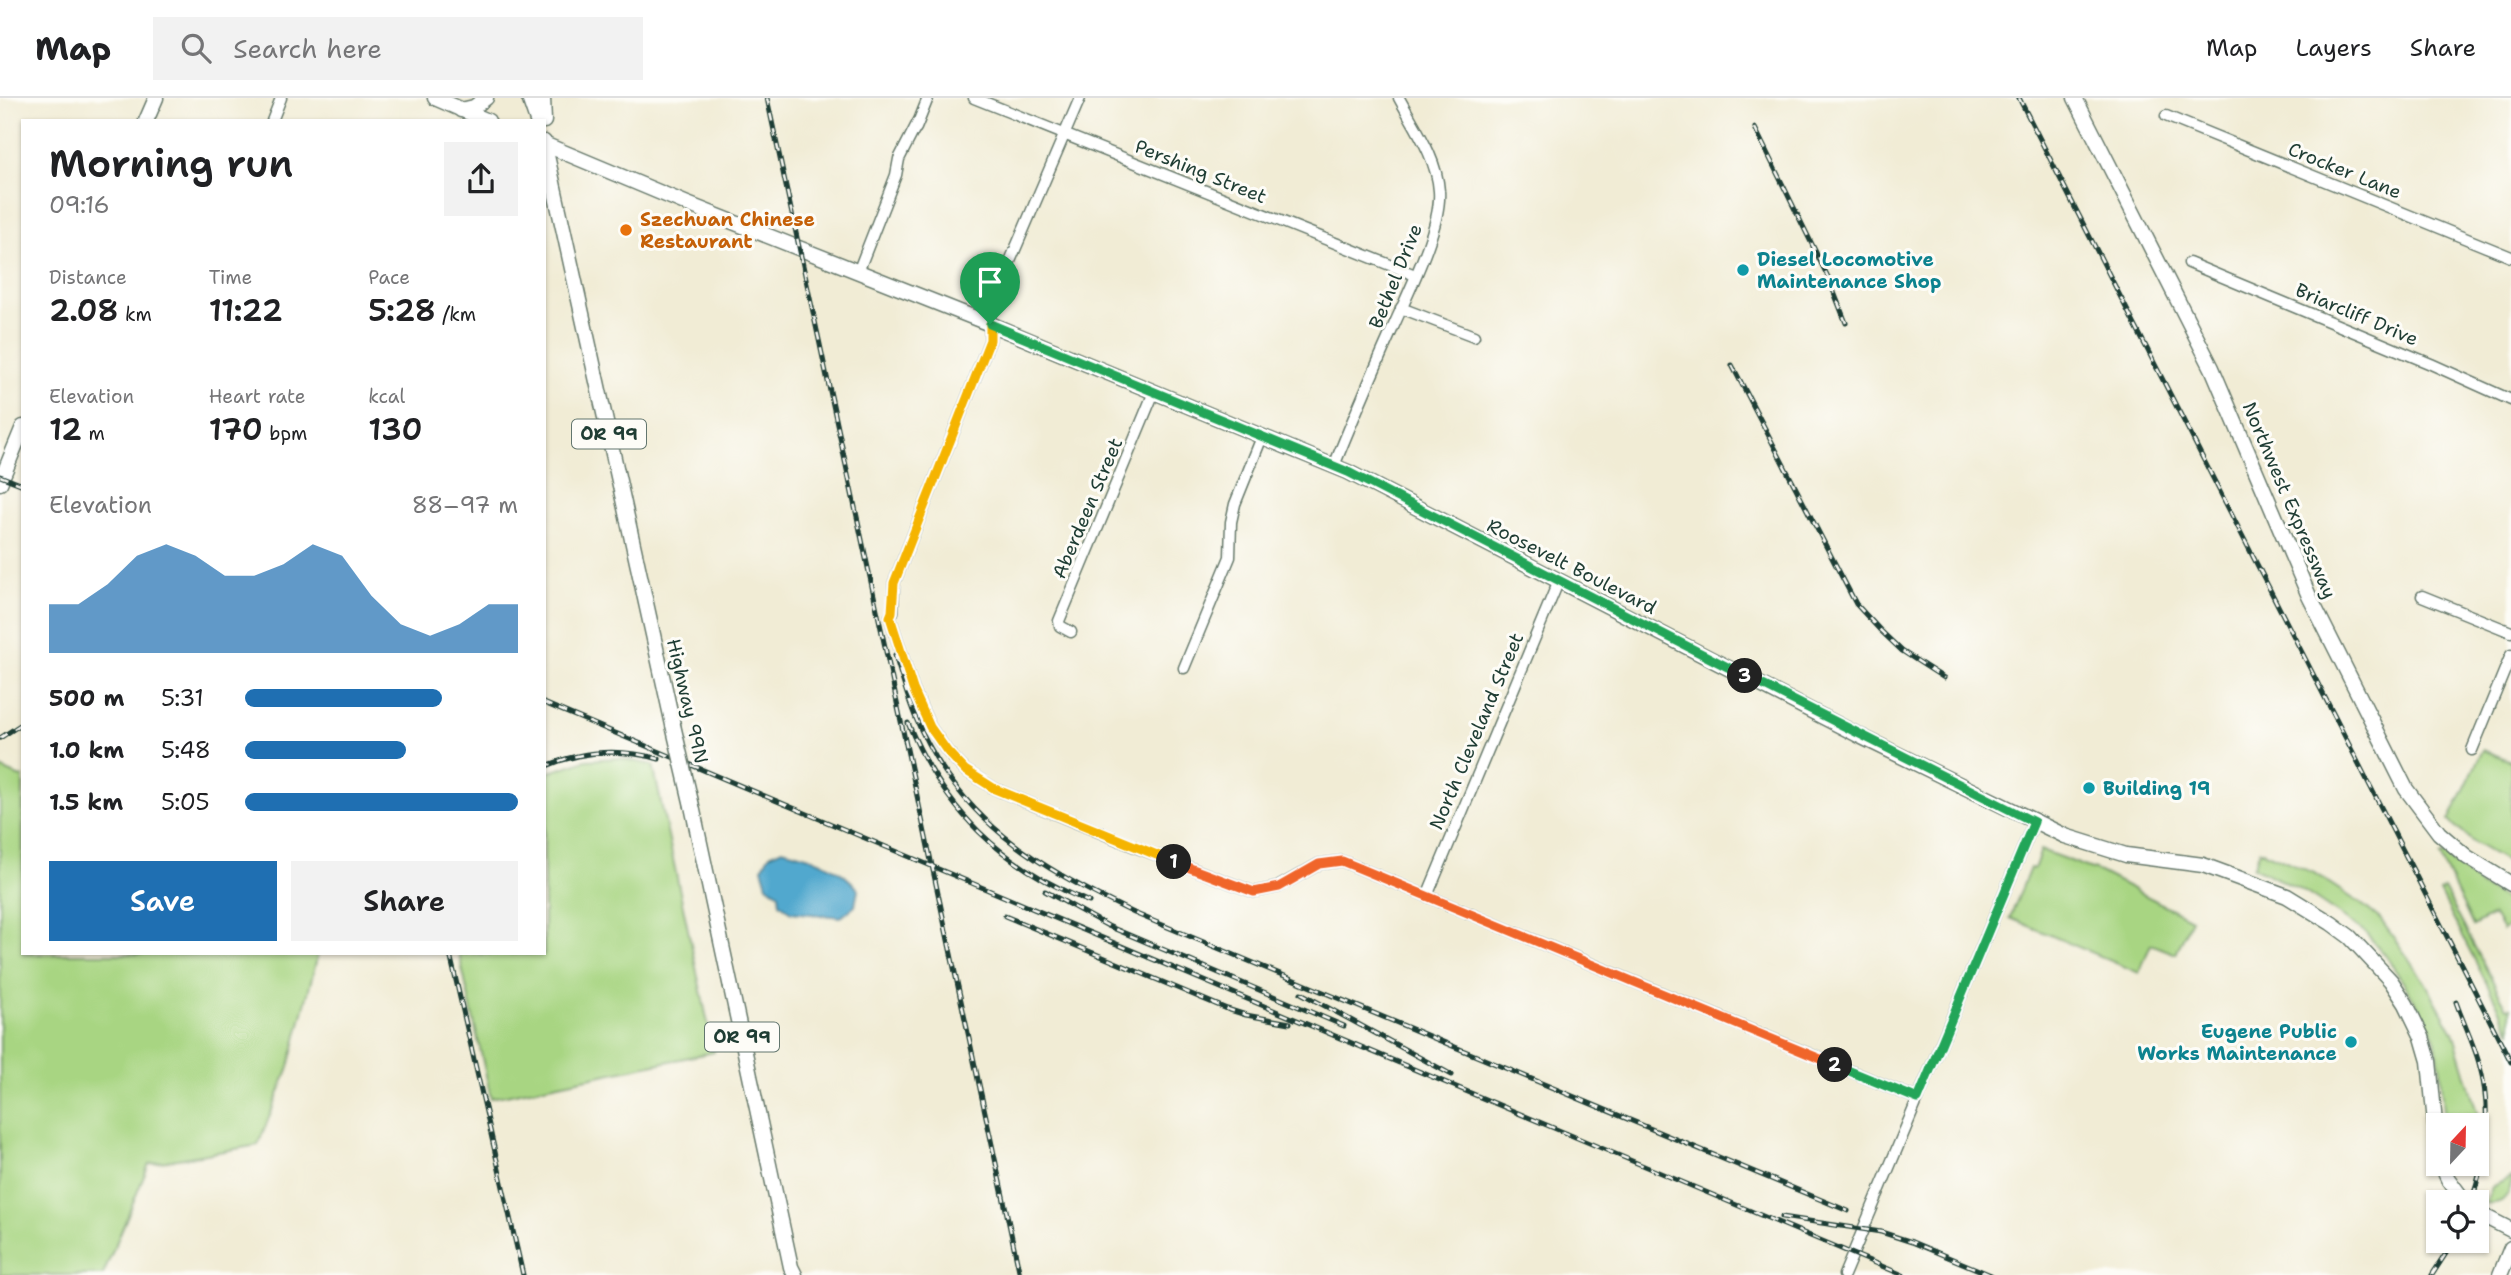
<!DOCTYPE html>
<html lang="en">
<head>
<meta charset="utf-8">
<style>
  :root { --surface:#fff; --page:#f2f2f2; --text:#202124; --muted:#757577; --line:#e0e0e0; --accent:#1f6fb2 }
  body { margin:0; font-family:"Shantell Sans",sans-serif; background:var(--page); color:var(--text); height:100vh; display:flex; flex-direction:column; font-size:26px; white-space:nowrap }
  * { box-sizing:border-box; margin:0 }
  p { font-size:23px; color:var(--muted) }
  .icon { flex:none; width:38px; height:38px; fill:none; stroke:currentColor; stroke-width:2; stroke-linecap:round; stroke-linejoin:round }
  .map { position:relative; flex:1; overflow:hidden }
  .side { position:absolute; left:21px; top:21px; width:525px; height:836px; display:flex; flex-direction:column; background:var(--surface); border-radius:0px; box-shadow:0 2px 5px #0004 }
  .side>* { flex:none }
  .needle { width:46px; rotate:22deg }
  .buttons { position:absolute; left:2426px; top:1015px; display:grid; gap:14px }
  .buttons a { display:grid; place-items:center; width:63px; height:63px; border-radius:0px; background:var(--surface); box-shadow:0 2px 5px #0004; font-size:35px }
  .pin { position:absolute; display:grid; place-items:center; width:60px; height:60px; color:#fff; margin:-72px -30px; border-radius:50% 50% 50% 0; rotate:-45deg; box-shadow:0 0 7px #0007 }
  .pin .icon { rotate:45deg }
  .km { position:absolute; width:35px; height:35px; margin:-18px; border-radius:50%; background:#222; color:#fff; font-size:19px; line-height:35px; text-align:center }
  .round { display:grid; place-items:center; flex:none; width:74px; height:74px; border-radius:0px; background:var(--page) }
  .headline { display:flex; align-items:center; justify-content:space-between; height:119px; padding:0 28px }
  h1 { font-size:38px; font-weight:600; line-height:52px }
  .metrics { display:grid; grid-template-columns:repeat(3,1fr); gap:10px; height:119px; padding:7px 28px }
  .metrics div { display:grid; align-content:center }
  .metrics b { font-size:30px; font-weight:600 }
  .metrics small { font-size:19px; font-weight:400 }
  .metrics p { font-size:19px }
  .chart { height:196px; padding:14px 28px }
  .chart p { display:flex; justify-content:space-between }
  .chart svg { width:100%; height:126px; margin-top:7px; fill:var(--accent); opacity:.7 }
  .action { display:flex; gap:14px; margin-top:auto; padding:14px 28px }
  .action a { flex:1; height:80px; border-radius:0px; background:var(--accent); color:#fff; font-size:28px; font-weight:600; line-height:80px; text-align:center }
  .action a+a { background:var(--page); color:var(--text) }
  ul { padding:0 28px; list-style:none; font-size:23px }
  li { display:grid; grid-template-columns:112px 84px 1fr; align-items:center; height:52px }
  li i { height:18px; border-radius:9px; background:var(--accent) }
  header { display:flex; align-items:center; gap:42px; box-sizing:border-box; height:98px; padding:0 35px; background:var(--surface); border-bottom:2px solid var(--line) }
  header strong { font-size:33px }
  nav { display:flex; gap:38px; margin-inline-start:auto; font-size:24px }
  .search { width:490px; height:63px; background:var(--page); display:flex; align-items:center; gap:18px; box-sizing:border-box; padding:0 24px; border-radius:0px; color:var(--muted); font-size:26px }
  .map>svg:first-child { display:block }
  .green { fill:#a8d582; stroke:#64895b; stroke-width:2 }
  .water { fill:#51a8ce; stroke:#387281; stroke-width:2 }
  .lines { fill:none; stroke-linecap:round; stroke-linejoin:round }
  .minor-casing { stroke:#687a6c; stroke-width:13 }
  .major-casing { stroke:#687a6c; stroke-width:17 }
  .minor { stroke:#fff; stroke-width:10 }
  .major { stroke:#fff; stroke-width:14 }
  .rail-casing { stroke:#1f3d34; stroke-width:5 }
  .rail { stroke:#fdfcf7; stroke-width:2.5; stroke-dasharray:8; stroke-linecap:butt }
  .major-bridge-casing { stroke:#687a6c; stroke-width:17; stroke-linecap:butt }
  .major-bridge { stroke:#fff; stroke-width:14 }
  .split-1-casing { stroke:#fff; stroke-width:14 }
  .split-2-casing { stroke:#fff; stroke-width:14 }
  .split-3-casing { stroke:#fff; stroke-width:14 }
  .split-4-casing { stroke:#fff; stroke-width:14 }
  .split-1 { stroke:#f5b400; stroke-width:9 }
  .split-2 { stroke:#f0652b; stroke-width:9 }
  .split-3 { stroke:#22a559; stroke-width:9 }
  .split-4 { stroke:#22a559; stroke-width:9 }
  .food-dot { fill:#e8710a; stroke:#fdfcf7; stroke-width:2.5 }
  .culture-dot { fill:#0f9aa8; stroke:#fdfcf7; stroke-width:2.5 }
  .labels { text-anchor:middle; stroke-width:6; stroke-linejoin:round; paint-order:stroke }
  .shield { fill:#fdfcf7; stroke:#62766e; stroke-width:2 }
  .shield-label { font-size:18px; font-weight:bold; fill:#1f3d34 }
  .street-label { font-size:19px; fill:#1f3d34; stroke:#fdfcf7 }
  .food-label { font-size:19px; font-weight:bold; fill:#c56008; stroke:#fdfcf7; text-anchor:start }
  .culture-label { font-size:19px; font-weight:bold; fill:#0d838f; stroke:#fdfcf7; text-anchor:start }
</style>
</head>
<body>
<header>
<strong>Map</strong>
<div class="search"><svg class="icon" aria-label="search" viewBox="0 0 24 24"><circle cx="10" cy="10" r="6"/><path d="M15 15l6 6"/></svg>Search here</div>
<nav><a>Map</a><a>Layers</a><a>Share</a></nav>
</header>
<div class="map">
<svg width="2511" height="1177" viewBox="0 0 2511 1177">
  <rect width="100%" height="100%" fill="#fdfcf7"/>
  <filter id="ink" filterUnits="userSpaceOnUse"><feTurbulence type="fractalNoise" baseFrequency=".0143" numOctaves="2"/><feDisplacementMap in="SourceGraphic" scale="14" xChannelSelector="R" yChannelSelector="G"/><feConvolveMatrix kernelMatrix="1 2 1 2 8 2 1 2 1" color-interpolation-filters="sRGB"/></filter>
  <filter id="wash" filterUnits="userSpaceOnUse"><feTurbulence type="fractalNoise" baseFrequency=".00686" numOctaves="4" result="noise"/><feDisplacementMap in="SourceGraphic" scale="28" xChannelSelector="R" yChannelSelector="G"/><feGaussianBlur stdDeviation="1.57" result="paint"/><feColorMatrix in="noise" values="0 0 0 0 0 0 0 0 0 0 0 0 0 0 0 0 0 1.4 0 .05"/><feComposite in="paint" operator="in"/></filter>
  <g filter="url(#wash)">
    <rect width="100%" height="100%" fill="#f1ecd5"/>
    <g class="green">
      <polygon points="2483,652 2511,663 2511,766 2473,744 2449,723"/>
      <polygon points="618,660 653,667 714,954 491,1000 459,856 544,856 544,676 586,662"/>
      <polygon points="0,670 23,680 23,856 318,856 289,969 258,1047 149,1066 103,1177 0,1177"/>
      <polygon points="2041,752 2100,774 2191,821 2176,856 2151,846 2139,875 2010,820 2030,770 2034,771"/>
      <polygon points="2260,752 2314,775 2364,808 2380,821 2404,854 2425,884 2453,934 2479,1021 2476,1057 2476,1027 2445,1027 2441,974 2435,940 2421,912 2386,858 2365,834 2305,794 2253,769"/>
      <polygon points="2444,757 2480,788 2511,804 2511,827 2502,832 2493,817 2473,828 2440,759"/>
      <polygon points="2444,791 2507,910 2511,909 2511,933 2440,794"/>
      <path d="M2511 1079C2511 1097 2505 1107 2486 1105L2492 1089Z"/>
    </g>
    <path class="water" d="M782 751C808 757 841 769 858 791L855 808 841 819 791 814 780 805 779 796 767 787 762 770 769 757Z"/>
  </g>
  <g filter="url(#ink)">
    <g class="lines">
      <defs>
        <g id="minor">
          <polyline points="974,0 1415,177"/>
          <polyline points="1080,0 990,210 990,242 894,485 893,514 890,519 913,591 930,629 947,653 965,672 995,691 1138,750 1254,794 1278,789 1319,766 1342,763 1918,1001"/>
          <polyline points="2166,18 2511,159"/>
          <polyline points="272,23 281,0"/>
          <polyline points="916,30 928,0"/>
          <polyline points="2189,165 2431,266 2511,302"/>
          <polyline points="858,174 896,77 899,61 918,24"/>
          <polyline points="1401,210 1474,238"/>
          <path d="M1334 368C1352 323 1371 279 1391 234 1406 199 1442 129 1439 93 1437 60 1414 28 1399 0"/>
          <polyline points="2422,498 2511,534"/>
          <polyline points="1071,534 1060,528 1059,523 1154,294"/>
          <polyline points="1184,570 1230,459 1231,424 1235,406 1262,339"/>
          <polyline points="2472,652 2511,557"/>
          <polyline points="1427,798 1559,482"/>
          <polyline points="1844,1177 2034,724"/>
        </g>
        <g id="major">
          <polyline points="435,0 488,23"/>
          <polyline points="529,0 537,23"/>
          <polyline points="543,0 544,23"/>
          <polyline points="2075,0 2212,270 2309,498 2406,691 2439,735 2467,759 2511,786"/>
          <polyline points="461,12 474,9 486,0"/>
          <polyline points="146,23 156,0"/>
          <polyline points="544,44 673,627"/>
          <polyline points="544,46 685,105 990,226 1348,374 1862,639 2065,738 2126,757 2203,767 2287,798 2331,825 2350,839 2391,883 2406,906 2422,939 2429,963 2438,1056"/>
          <polyline points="0,385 23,329"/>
          <polyline points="692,708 791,1169 795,1177"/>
          <polyline points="2441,1066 2448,1081 2465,1104"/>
          <polyline points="2476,1114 2511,1132"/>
          <polyline points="2500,1177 2511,1150"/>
        </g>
      </defs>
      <use href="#minor" class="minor-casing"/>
      <use href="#major" class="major-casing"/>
      <use href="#minor" class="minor"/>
      <use href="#major" class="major"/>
      <defs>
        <g id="rail">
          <polyline points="767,0 1020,1177"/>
          <polyline points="2019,0 2511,964"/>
          <polyline points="1755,30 1828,179 1846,225"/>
          <polyline points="1732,267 1856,506 1880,532 1902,553 1944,580"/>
          <polyline points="0,378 23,387"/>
          <path d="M895 557C901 577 907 598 915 618 958 723 1037 768 1134 815L1848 1113"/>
          <polyline points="544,605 1903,1177"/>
          <path d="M908 625C945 714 1001 767 1089 804"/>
          <polyline points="0,640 23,625"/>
          <path d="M544 669C582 652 620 650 659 661"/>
          <polyline points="1045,793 1108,828 1344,928"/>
          <polyline points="1005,818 1227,911 1246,917 1290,925"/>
          <polyline points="450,856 523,1177"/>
          <polyline points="1301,895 1452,977"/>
          <path d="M2456 904C2463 924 2473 944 2479 965 2492 1011 2487 1060 2471 1104"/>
          <polyline points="1782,1119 1881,1134 1912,1144 1991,1177"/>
          <polyline points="2432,1177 2454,1143"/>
        </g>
      </defs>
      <use href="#rail" class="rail-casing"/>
      <use href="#rail" class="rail"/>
      <defs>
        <polyline id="major-bridge" points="673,627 692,708"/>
      </defs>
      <use href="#major-bridge" class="major-bridge-casing"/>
      <use href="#major-bridge" class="major-bridge"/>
    </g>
  </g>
  <g class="lines" filter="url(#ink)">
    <defs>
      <polyline id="split-1" points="990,226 990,242 894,485 892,514 890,519 913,591 930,629 947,653 965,672 995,691 1174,764"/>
      <polyline id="split-2" points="1174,764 1254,794 1279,789 1319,766 1342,763 1835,967"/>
      <polyline id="split-3" points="1745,578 2034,724 1918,1001 1835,967"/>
      <polyline id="split-4" points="990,226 1348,374 1745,578"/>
    </defs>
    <use href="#split-1" class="split-1-casing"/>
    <use href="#split-2" class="split-2-casing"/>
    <use href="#split-3" class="split-3-casing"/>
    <use href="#split-4" class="split-4-casing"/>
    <use href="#split-1" class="split-1"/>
    <use href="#split-2" class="split-2"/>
    <use href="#split-3" class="split-3"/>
    <use href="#split-4" class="split-4"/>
  </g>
  <circle class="food-dot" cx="626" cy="132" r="7"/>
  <g class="culture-dot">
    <circle cx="1743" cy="172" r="7"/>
    <circle cx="2089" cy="690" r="7"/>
    <circle cx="2351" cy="944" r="7"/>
  </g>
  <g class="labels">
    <g class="shield">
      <rect x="572" y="321.5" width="74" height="29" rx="5"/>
      <rect x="705" y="924.5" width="74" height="29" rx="5"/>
    </g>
    <g class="shield-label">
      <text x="609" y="342">OR 99</text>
      <text x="742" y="945">OR 99</text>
    </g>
    <g class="street-label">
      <text transform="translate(2345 72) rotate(22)" y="7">Crocker Lane</text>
      <text transform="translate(1201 73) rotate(22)" y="7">Pershing Street</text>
      <text transform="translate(1395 178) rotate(-68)" y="7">Bethel Drive</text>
      <text transform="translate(2357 216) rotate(23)" y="7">Briarcliff Drive</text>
      <text transform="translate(2290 402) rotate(67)" y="7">Northwest Expressway</text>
      <text transform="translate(1087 410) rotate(-67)" y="7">Aberdeen Street</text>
      <text transform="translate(1572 468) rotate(27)" y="7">Roosevelt Boulevard</text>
      <text transform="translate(688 603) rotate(77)" y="7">Highway 99N</text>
      <text transform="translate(1476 633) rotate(-67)" y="7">North Cleveland Street</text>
    </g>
    <g class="food-label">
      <text x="640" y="128">Szechuan Chinese<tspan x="640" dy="22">Restaurant</tspan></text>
    </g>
    <g class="culture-label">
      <text x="1757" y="168">Diesel Locomotive<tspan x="1757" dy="22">Maintenance Shop</tspan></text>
      <text x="2103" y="697">Building 19</text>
      <text x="2337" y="940" text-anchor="end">Eugene Public<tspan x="2337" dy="22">Works Maintenance</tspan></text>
    </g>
  </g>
</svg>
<div class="buttons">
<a><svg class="needle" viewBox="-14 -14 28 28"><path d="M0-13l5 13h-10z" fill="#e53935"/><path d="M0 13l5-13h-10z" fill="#757577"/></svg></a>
<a><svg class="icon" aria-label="locate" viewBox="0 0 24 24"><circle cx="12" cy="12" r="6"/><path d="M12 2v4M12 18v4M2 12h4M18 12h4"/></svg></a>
</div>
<div class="pin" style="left:990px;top:226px;background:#1e9e55"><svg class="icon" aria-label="arrive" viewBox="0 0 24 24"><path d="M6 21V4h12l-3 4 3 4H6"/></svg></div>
<b class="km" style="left:1174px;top:764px">1</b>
<b class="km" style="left:1835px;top:967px">2</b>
<b class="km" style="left:1745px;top:578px">3</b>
<section class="side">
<div class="headline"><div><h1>Morning run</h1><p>09:16</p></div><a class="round"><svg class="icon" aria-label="share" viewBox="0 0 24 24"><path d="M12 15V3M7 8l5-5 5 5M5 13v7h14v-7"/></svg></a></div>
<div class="metrics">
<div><p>Distance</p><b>2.08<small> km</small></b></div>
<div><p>Time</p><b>11:22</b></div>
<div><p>Pace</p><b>5:28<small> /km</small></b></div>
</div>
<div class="metrics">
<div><p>Elevation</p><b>12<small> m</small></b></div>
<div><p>Heart rate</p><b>170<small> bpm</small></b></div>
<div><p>kcal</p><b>130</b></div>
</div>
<div class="chart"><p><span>Elevation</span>88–97 m</p>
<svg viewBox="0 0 160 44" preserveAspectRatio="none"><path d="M0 44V27L10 27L20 20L30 10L40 6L50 10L60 17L70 17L80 13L90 6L100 10L110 24L120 34L130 38L140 34L150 27L160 27V44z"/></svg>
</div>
<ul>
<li><b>500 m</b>5:31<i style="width:72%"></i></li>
<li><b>1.0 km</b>5:48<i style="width:59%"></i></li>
<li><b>1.5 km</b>5:05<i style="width:100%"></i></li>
</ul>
<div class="action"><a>Save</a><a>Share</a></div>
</section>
</div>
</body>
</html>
